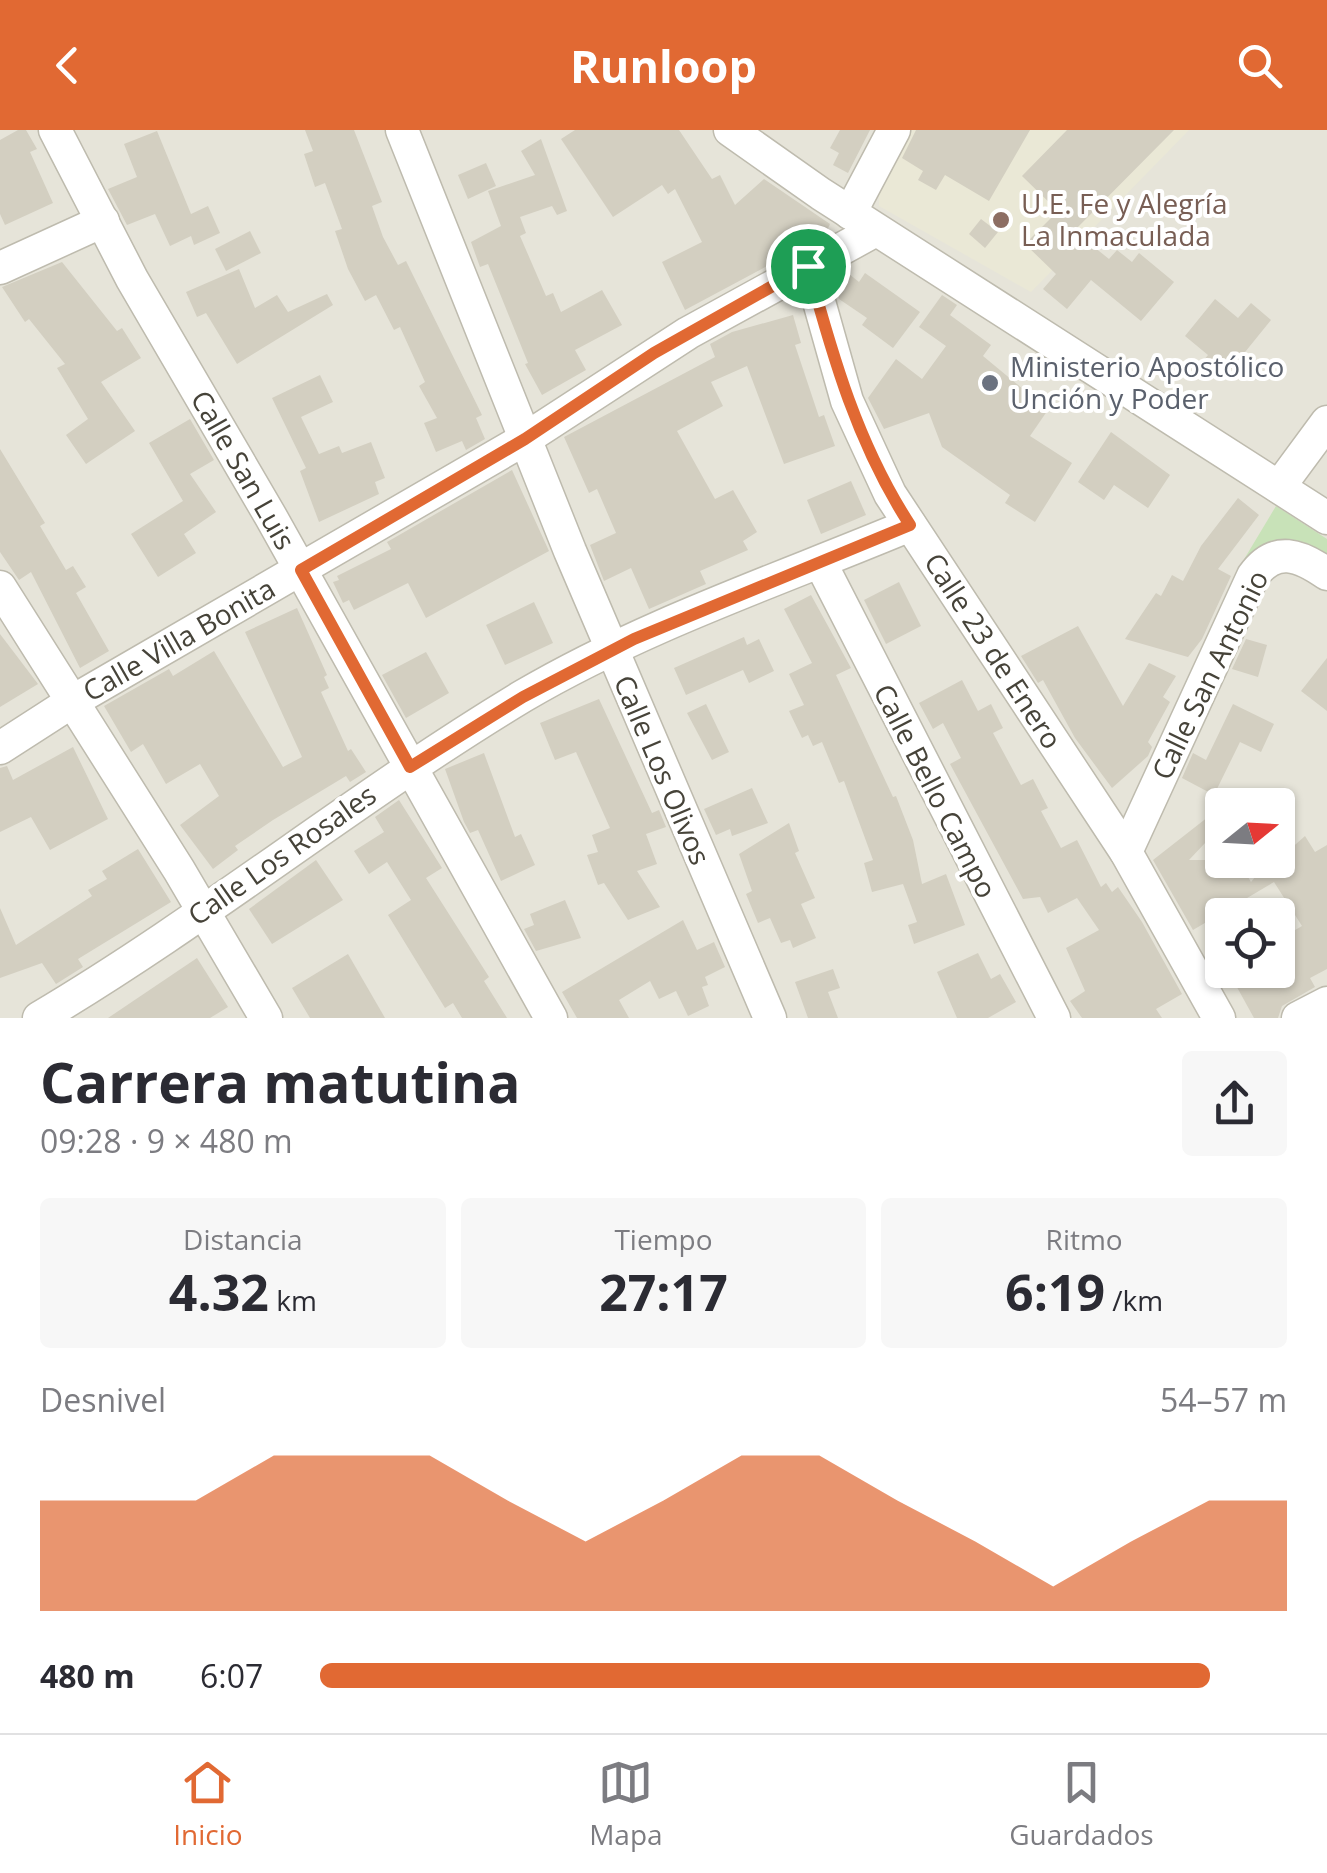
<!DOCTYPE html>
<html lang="es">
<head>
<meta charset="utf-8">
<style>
  :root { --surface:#fff; --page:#f7f7f7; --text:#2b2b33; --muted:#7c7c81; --line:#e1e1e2; --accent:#e16933 }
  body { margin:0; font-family:"Open Sans",sans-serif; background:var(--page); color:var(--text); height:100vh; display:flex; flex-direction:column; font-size:38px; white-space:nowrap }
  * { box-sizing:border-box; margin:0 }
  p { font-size:32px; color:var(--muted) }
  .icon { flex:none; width:55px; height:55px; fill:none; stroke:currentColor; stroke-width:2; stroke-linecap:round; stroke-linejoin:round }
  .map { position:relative; height:888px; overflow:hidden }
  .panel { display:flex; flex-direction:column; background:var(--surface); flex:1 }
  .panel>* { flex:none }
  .needle { width:65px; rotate:72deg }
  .controls { position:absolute; left:1205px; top:658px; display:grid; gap:20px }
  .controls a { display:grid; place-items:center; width:90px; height:90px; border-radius:10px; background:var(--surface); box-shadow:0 2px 8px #0004; font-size:50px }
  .pin { position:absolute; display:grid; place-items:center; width:85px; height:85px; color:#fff; margin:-42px; border:5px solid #fff; border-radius:50%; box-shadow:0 2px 10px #0007 }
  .round { display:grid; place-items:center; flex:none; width:105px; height:105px; border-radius:10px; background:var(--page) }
  .head { display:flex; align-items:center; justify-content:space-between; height:170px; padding:0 40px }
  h1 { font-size:55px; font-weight:700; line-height:75px }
  .figures { display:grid; grid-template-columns:repeat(3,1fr); gap:15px; height:170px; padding:10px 40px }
  .figures div { display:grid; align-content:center; border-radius:10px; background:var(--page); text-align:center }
  .figures b { font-size:50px; font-weight:700 }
  .figures small { font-size:28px; font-weight:400 }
  .figures p { font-size:28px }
  .chart { height:280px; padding:20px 40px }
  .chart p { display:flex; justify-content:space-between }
  .chart svg { width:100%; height:180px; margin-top:10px; fill:var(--accent); opacity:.7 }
  ul { padding:0 40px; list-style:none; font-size:32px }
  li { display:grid; grid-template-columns:160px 120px 1fr; align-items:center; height:75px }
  li i { height:25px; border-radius:12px; background:var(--accent) }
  header { display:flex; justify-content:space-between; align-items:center; height:130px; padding:0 40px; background:var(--accent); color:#fff; font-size:45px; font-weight:700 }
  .dock { display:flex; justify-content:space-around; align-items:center; height:140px; border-top:2px solid var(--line); background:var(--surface); font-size:28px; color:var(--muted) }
  .dock a { display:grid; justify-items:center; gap:5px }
  .dock .selected { color:var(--accent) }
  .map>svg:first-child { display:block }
  .residential { fill:#e6e4d9; fill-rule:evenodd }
  .education { fill:#eae8d6 }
  .green { fill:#c8e2b8 }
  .building { fill:#d3cfc1 }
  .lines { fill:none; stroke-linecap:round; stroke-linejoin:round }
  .minor-casing { stroke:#bebbae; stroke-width:35 }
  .minor { stroke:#fff; stroke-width:32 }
  .route-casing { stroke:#fff; stroke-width:20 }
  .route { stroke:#e16933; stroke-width:12 }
  .education-dot { fill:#8d6e63; stroke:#fff; stroke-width:4 }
  .worship-dot { fill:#6b7280; stroke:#fff; stroke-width:4 }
  .labels { text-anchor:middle; stroke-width:8; stroke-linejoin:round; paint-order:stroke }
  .education-label { font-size:28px; fill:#785e54; stroke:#fff; text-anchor:start }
  .worship-label { font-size:28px; fill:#5b616d; stroke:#fff; text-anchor:start }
  .street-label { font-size:28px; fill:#464339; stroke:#fff }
</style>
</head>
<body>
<header><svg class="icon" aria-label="back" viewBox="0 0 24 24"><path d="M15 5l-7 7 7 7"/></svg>Runloop<svg class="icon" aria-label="search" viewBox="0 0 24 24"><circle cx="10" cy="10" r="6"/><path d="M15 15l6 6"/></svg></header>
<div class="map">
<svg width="1327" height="888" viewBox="0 0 1327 888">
  <rect width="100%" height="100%" fill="#f3f2ea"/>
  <path class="residential" d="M0 0H1327V888H0ZM1222 675H1278V730H1222ZM1222 785H1278V840H1222Z"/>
  <polygon class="education" points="912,0 1189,0 1031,162 879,76 879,60"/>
  <polygon class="green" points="1276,376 1327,409 1327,429 1258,422 1243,431"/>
  <g class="building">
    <polygon points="18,0 26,0 37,19 30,22 53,73 5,95 0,84 0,10"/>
    <polygon points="305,0 354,0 382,72 372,76 383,107 398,135 406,131 482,285 476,288 485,309 466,320 462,311 436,322 424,293 437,288 419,256 425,252 400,197 394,200 376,165 365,171 348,139 335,101 342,99 325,53 315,57 304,24 313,21"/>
    <polygon points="575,0 679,0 712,49 720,45 735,75 764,49 830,94 825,105 685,180 662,132 702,112 675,59 668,64 662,55 613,87 561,9"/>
    <polygon points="840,0 870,0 848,43 833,35 839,23 830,18"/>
    <polygon points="916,0 1030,0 989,71 945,45 936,60 918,50 923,41 902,28"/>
    <polygon points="1067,0 1174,0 1074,101 1109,129 1117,120 1132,132 1139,123 1174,152 1141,191 1091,150 1067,179 1043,159 1056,144 1025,114 1058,81 1022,46"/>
    <polygon points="157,1 191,84 208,76 220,103 194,115 191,106 170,116 155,84 127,95 108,59 137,47 124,14"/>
    <polygon points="541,9 567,81 557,85 552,76 520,87 526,103 520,106 546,166 553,163 561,182 602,160 622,195 575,220 586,240 542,265 525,234 528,233 488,134 480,137 471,112 501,96 488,61 535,45 521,21"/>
    <polygon points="486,33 496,56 468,69 458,45"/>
    <polygon points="981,89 998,102 985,118 969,104"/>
    <polygon points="250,101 261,123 226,141 215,119"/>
    <polygon points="62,132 117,201 122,198 141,228 101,252 135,301 86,334 66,305 88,289 57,238 65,234 29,189 25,192 2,157"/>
    <polygon points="239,139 255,178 277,165 288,182 327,164 333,175 237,234 206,183 197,187 186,162"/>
    <polygon points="865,143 920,182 893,218 862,195 867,188 839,169 837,162 849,144 859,152"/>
    <polygon points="942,165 957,175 950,185 991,215 983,226 1029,264 1031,260 1052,274 1030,306 1072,333 1035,392 1005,373 1010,365 942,317 929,283 884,299 868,268 896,229 922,249 946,216 919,197"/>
    <polygon points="1215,169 1238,188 1251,173 1271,190 1224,248 1203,231 1208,225 1185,206"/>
    <polygon points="793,185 801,213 795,215 819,287 824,285 835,316 784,334 747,236 711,252 723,276 677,301 715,369 733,360 757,402 743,411 748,420 700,441 706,454 649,479 631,438 604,451 590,415 616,403 597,359 589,363 564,307 715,227 710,214 732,202"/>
    <polygon points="320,245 333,272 301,287 319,324 339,316 342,323 371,312 385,348 375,352 379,364 319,392 300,341 306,338 272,268"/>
    <polygon points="190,289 214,330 190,344 216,382 184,404 196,423 158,447 131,404 183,371 149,313"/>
    <polygon points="1111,302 1170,345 1148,378 1114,355 1104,370 1078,352"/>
    <polygon points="0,319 45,393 40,396 66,440 73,436 86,457 76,463 109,521 80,538 31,442 19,450 0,422"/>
    <polygon points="512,340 549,421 426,488 408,453 354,480 349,470 343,473 333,452 339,450 337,446 391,419 387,412"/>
    <polygon points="851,351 866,385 821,404 807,370"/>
    <polygon points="1238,368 1259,385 1218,439 1231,446 1202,509 1188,527 1125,509 1156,463 1161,466 1172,445 1183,451 1201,416"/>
    <polygon points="899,452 921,496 886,514 864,470"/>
    <polygon points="811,465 851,538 836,545 893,667 896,666 913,710 922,754 946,744 965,795 914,814 908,795 917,792 903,754 872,762 864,733 873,730 844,651 839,653 822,612 813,616 808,605 802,608 789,581 804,575 789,544 812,533 784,479"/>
    <polygon points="534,472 553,513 505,535 486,495"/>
    <polygon points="297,478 327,545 324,547 329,558 321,562 348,621 351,619 366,642 350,652 346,646 273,690 235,716 238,720 213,739 180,695 219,666 200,634 166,654 143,614 131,622 104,576 169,539 173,546 214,521 283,637 302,627 245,502"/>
    <polygon points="1078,496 1123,576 1149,533 1176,546 1163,567 1170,572 1148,612 1152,617 1148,626 1112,658 1075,608 1043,550 1038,553 1021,526"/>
    <polygon points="0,504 38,554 0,577"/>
    <polygon points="744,507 747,515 759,509 774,541 749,553 743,540 686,565 674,538"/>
    <polygon points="1246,509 1267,515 1258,547 1232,539"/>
    <polygon points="426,522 449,563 406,588 382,545"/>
    <polygon points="1327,528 1327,581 1301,561"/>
    <polygon points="962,550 978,581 991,574 1003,598 993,603 1021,655 1033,649 1048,678 1041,681 1061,718 1077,710 1101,757 1106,753 1112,762 1118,757 1142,792 1182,864 1156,879 1162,888 1082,888 1070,871 1085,861 1066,818 1099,800 1077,768 1048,783 1040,767 1023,769 950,634 961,628 943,593 933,599 919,573"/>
    <polygon points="599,569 652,683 659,680 666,697 646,704 657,734 637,741 660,777 628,790 604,753 598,755 587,725 598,722 592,705 610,698 576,622 555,630 540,593"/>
    <polygon points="706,574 729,622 712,630 687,583"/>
    <polygon points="1233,574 1274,594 1261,622 1240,612 1214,665 1182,648 1193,623 1206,630"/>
    <polygon points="73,617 108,689 50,720 31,687 0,702 0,638 7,636 13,650"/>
    <polygon points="484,623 515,707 521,704 535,735 501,751 478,700 470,703 464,692 445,639"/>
    <polygon points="752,658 768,693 732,706 730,699 716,705 704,679"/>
    <polygon points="399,670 442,738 426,748 489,847 484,851 507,888 462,888 453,873 445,878 388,785 411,770 387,732 369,744 354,721 384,702 375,687"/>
    <polygon points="1222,676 1222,695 1189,730 1238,730 1251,752 1269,730 1278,730 1305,706 1315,722 1327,715 1327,839 1310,848 1315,857 1282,876 1278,888 1254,888 1233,850 1251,840 1278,840 1278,818 1293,810 1290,803 1302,796 1274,752 1193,800 1153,730"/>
    <polygon points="789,693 799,721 795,723 815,768 801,774 816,808 793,818 790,810 781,813 770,788 758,793 746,764 752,761 739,724"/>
    <polygon points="138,719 171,772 78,829 83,837 56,854 42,833 0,848 0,778 16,815 92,766 88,760 107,749 102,741"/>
    <polygon points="316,730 343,770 272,814 249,779"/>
    <polygon points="565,770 581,808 536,821 524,799 534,795 530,784"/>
    <polygon points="683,790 697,820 714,812 725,837 705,847 708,855 702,857 709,876 688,886 676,861 659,869 650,851 619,870 629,888 577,888 562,862"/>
    <polygon points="978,823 991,849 1000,844 1016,872 988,888 957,888 937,842"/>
    <polygon points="348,824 385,888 310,888 292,858"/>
    <polygon points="197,828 228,877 210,888 108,888"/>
    <polygon points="833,839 840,858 828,862 838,888 808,888 795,852"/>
  </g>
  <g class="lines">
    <defs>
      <g id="minor">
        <polyline points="55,0 132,149 271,387 551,888"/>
        <polyline points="402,0 570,421 770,888"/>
        <polyline points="730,0 821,64 1327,388"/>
        <polyline points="850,83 894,0"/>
        <polyline points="809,136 847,271 890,364 1126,722 1219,888"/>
        <polyline points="0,138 103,91"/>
        <polyline points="1279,357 1327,292"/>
        <polyline points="820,432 1054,888"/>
        <polyline points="0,457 179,740 266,888"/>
        <polyline points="0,618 73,571 525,309 688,203 876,100"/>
        <path d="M1126 722 1253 446C1275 415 1300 425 1327 444"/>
        <path d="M39 888C206 789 357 666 523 566 644 495 781 449 910 395"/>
        <polyline points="1298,888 1327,873"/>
      </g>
    </defs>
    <use href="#minor" class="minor-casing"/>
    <use href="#minor" class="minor"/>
  </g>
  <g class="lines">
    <defs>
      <path id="route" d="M808 136C833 228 858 315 910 395L634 509 523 567 410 637 301 440 525 309 654 223Z"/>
    </defs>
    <use href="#route" class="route-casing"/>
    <use href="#route" class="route"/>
  </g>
  <circle class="education-dot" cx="1001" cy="90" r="10"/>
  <circle class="worship-dot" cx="990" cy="253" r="10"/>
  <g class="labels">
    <g class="education-label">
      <text x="1021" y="84">U.E. Fe y Alegría<tspan x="1021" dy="32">La Inmaculada</tspan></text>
    </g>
    <g class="worship-label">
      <text x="1010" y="247">Ministerio Apostólico<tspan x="1010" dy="32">Unción y Poder</tspan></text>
    </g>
    <g class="street-label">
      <text transform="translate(243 340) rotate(60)" y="10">Calle San Luis</text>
      <text transform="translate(179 510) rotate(-30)" y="10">Calle Villa Bonita</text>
      <text transform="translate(993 521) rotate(57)" y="10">Calle 23 de Enero</text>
      <text transform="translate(1210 545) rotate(-64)" y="10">Calle San Antonio</text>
      <text transform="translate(662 640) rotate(67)" y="10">Calle Los Olivos</text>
      <text transform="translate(935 661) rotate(63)" y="10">Calle Bello Campo</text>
      <text transform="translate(282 725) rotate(-35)" y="10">Calle Los Rosales</text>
    </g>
  </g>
</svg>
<div class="controls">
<a><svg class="needle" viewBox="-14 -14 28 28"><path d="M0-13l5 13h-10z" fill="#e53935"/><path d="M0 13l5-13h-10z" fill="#7c7c81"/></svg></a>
<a><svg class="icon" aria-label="locate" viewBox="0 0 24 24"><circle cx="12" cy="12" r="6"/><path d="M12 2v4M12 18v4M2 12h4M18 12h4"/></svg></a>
</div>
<div class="pin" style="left:808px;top:136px;background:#1e9e55"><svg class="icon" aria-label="arrive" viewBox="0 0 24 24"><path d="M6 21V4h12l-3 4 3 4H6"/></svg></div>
</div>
<section class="panel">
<div class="head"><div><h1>Carrera matutina</h1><p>09:28 · 9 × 480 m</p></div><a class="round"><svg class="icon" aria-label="share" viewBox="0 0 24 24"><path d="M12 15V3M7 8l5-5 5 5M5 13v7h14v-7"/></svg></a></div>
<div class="figures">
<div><p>Distancia</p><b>4.32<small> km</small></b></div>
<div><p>Tiempo</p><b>27:17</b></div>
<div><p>Ritmo</p><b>6:19<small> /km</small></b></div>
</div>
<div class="chart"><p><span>Desnivel</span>54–57 m</p>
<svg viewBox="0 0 160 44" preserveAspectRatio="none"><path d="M0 44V17L10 17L20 17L30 6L40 6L50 6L60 17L70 27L80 17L90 6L100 6L110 17L120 27L130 38L140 27L150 17L160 17V44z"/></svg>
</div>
<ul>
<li><b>480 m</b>6:07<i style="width:92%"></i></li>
</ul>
</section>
<nav class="dock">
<a class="selected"><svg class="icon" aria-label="home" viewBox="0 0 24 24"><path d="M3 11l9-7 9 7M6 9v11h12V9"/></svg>Inicio</a>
<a><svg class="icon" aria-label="map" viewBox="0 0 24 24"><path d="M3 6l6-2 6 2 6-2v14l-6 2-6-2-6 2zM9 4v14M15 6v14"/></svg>Mapa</a>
<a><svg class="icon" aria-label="saved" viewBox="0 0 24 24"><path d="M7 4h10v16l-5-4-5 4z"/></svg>Guardados</a>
</nav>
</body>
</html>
